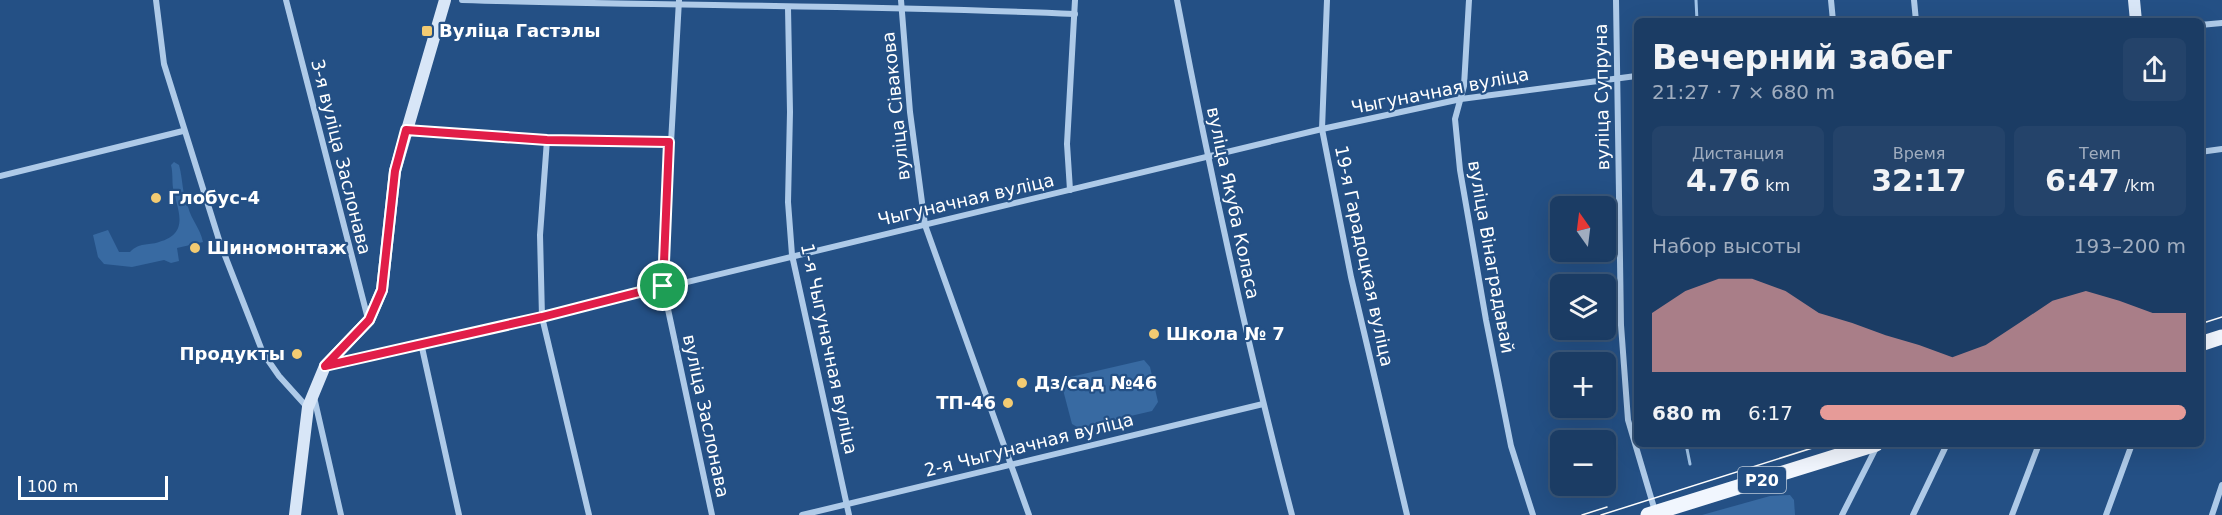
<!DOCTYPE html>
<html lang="ru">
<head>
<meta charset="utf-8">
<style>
  :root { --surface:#1b3c64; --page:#24436a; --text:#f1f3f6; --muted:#a0adbf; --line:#395678; --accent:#e69b98 }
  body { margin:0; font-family:"DejaVu Sans",sans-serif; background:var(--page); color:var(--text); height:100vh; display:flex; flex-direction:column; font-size:22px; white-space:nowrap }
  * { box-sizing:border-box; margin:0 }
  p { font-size:20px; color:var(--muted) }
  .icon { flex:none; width:33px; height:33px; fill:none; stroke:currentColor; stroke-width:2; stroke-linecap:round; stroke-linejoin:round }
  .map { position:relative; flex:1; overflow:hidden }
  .sheet { position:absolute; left:1634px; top:18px; width:570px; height:429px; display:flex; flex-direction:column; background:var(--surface); border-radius:9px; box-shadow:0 6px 24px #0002,0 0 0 2px var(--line) }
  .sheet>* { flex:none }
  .needle { width:39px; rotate:346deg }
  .buttons { position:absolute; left:1550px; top:196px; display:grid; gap:12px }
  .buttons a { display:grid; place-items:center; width:66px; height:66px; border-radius:9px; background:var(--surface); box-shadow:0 6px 24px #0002,0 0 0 2px var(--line); font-size:30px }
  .scale { position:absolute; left:18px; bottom:15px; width:150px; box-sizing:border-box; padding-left:6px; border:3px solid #fff; border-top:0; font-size:16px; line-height:21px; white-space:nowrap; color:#fff; -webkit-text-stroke:4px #245085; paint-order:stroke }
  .pin { position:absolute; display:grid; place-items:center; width:51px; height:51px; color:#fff; margin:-26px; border:3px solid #fff; border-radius:50%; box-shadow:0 2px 6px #0007 }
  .round { display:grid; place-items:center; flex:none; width:63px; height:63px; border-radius:9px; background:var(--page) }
  .head { display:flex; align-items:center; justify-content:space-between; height:102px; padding:0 18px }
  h1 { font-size:33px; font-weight:700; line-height:45px }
  .stats { display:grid; grid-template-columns:repeat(3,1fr); gap:9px; height:102px; padding:6px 18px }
  .stats div { display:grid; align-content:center; border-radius:9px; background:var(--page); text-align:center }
  .stats b { font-size:30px; font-weight:700 }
  .stats small { font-size:16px; font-weight:400 }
  .stats p { font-size:16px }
  .chart { height:168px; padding:12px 18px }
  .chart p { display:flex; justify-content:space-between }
  .chart svg { width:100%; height:108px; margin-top:6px; fill:var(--accent); opacity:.7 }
  ul { padding:0 18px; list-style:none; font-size:20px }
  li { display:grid; grid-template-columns:96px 72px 1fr; align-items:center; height:45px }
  li i { height:15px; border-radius:8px; background:var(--accent) }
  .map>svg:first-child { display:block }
  .green { fill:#386aa2 }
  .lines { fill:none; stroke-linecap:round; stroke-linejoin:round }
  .stream { stroke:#a2c5e9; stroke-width:3 }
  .street { stroke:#aecae8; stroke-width:6 }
  .secondary { stroke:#d8e6f7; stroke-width:12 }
  .primary { stroke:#f1f6fe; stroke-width:15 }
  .tram { stroke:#fff; stroke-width:1.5 }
  .route-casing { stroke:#fff; stroke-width:12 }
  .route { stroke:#e11d48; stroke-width:8 }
  .poi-dot { fill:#f3cb72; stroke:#245085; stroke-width:2 }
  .labels { text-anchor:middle; stroke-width:4.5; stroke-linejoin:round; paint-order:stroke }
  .shield { fill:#245085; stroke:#bdcada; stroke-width:1.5 }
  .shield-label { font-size:16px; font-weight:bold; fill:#fff }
  .poi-label { font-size:18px; font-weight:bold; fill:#fff; stroke:#245085; text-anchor:start }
  .street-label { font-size:18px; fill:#fff; stroke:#245085 }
</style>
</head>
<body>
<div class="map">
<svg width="2222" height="515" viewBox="0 0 2222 515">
  <rect width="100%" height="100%" fill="#245085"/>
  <g class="green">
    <path d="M174 162 179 165C183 179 182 194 188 207 192 221 200 228 203 242L177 248 179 261 171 263 164 260 132 267 104 264 98 257 93 235 108 230 119 252H130C140 242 147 246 159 242 191 233 177 209 173 188 172 180 173 173 171 165Z"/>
    <polygon points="1144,360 1150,367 1158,402 1152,411 1079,428 1072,424 1062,386 1066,378"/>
    <polygon points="1790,495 1794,500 1795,515 1702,515 1770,496"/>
  </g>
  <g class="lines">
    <g class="stream">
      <polyline points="1696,0 1697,21"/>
      <polyline points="1686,444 1690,464"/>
    </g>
    <g class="street">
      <polyline points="156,0 164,64 220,243 263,353 279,376 307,407"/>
      <polyline points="286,0 368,319"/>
      <path d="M462 0C666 6 871 5 1075 14"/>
      <polyline points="679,0 663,286 712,515"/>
      <polyline points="901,0 910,112 925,225 1029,515"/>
      <path d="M1177 0C1210 173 1247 345 1292 515"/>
      <polyline points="1327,0 1322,129 1351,277 1407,515"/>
      <polyline points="1469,0 1464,86 1455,119 1460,170 1486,320 1511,446 1533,515"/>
      <polyline points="1616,0 1621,325 1628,420 1655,511"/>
      <polyline points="1831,0 1833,21"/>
      <polyline points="1914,0 1916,21"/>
      <polyline points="788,8 790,112 788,202 792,255 849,515"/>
      <polyline points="2200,25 2222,23"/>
      <polyline points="407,130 547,140 669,142"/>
      <polyline points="547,140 540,235 542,317 589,515"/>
      <polyline points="2200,152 2222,149"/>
      <polyline points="0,176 183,131"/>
      <polyline points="1070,190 1067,144 1075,0"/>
      <polyline points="421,343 459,515"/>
      <polyline points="328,365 542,317 1322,129 1461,99 1636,76"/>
      <polyline points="314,397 341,515"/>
      <polyline points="802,515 1263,404"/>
      <polyline points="1842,515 1877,446"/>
      <polyline points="1913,515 1947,444"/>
      <polyline points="2012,515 2039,444"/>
      <polyline points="2106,515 2132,444"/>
      <polyline points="2212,515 2222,485"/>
    </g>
    <g class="secondary">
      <polyline points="2134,0 2136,21"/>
      <polyline points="295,515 308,407 325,366 369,320 382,290 395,171 445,0"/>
    </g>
    <g class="primary">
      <polyline points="2200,344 2222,337"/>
      <polyline points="1648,515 1876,444"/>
    </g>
    <g class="tram">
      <polyline points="2200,324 2222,317"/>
      <polyline points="1582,515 1607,507"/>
      <polyline points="1601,515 1825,444"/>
    </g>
  </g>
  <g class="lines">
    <defs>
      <polygon id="route" points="406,130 547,140 669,142 663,286 542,317 325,366 369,320 382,290 395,171"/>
    </defs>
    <use href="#route" class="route-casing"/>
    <use href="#route" class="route"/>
  </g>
  <g class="poi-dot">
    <rect x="421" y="25" width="12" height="12" rx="3"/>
    <circle cx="156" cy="198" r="6"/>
    <circle cx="195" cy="248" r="6"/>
    <circle cx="1154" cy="334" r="6"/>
    <circle cx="297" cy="354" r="6"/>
    <circle cx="1022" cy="383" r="6"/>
    <circle cx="1008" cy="403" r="6"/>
  </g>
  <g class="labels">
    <rect class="shield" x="1738" y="467" width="48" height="26" rx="4.5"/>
    <g class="shield-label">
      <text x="1762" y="486">Р20</text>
    </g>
    <g class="poi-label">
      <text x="439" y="37">Вуліца Гастэлы</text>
      <text x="168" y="204">Глобус-4</text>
      <text x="207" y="254">Шиномонтаж</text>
      <text x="1166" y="340">Школа № 7</text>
      <text x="285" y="360" text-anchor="end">Продукты</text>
      <text x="1034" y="389">Дз/сад №46</text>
      <text x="996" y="409" text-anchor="end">ТП-46</text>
    </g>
    <g class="street-label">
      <text transform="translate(1440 91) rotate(-11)" y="6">Чыгуначная вуліца</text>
      <text transform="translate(1602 97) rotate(-91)" y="6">вуліца Супруна</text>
      <text transform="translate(896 106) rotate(-96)" y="6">вуліца Сівакова</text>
      <text transform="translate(341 157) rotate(76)" y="6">3-я вуліца Заслонава</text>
      <text transform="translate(966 200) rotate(-13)" y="6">Чыгуначная вуліца</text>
      <text transform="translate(1233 203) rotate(78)" y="6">вуліца Якуба Коласа</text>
      <text transform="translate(1364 256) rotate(78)" y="6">19-я Гарадоцкая вуліца</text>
      <text transform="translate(1491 257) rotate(80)" y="6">вуліца Вінаградавай</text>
      <text transform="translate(829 349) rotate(78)" y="6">1-я Чыгуначная вуліца</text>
      <text transform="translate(706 416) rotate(78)" y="6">вуліца Заслонава</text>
      <text transform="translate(1029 445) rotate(-14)" y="6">2-я Чыгуначная вуліца</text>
    </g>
  </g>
</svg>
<div class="buttons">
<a><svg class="needle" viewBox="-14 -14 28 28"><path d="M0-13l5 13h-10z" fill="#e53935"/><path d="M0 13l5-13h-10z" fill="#a0adbf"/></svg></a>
<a><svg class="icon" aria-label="layers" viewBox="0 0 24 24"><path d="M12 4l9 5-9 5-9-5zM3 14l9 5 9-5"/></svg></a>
<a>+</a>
<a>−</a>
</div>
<div class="scale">100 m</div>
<div class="pin" style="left:663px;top:286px;background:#1e9e55"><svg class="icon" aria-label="arrive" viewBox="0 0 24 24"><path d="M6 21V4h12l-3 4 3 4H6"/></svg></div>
<section class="sheet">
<div class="head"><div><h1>Вечерний забег</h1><p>21:27 · 7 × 680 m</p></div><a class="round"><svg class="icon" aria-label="share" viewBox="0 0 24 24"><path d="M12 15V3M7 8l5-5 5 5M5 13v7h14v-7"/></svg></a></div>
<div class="stats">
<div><p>Дистанция</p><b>4.76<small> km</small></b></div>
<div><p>Время</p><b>32:17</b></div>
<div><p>Темп</p><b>6:47<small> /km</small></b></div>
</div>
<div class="chart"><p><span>Набор высоты</span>193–200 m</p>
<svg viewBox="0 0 160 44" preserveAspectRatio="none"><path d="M0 44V20L10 11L20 6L30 6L40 11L50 20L60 24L70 29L80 33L90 38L100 33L110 24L120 15L130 11L140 15L150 20L160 20V44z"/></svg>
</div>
<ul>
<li><b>680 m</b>6:17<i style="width:100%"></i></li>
</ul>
</section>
</div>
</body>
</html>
